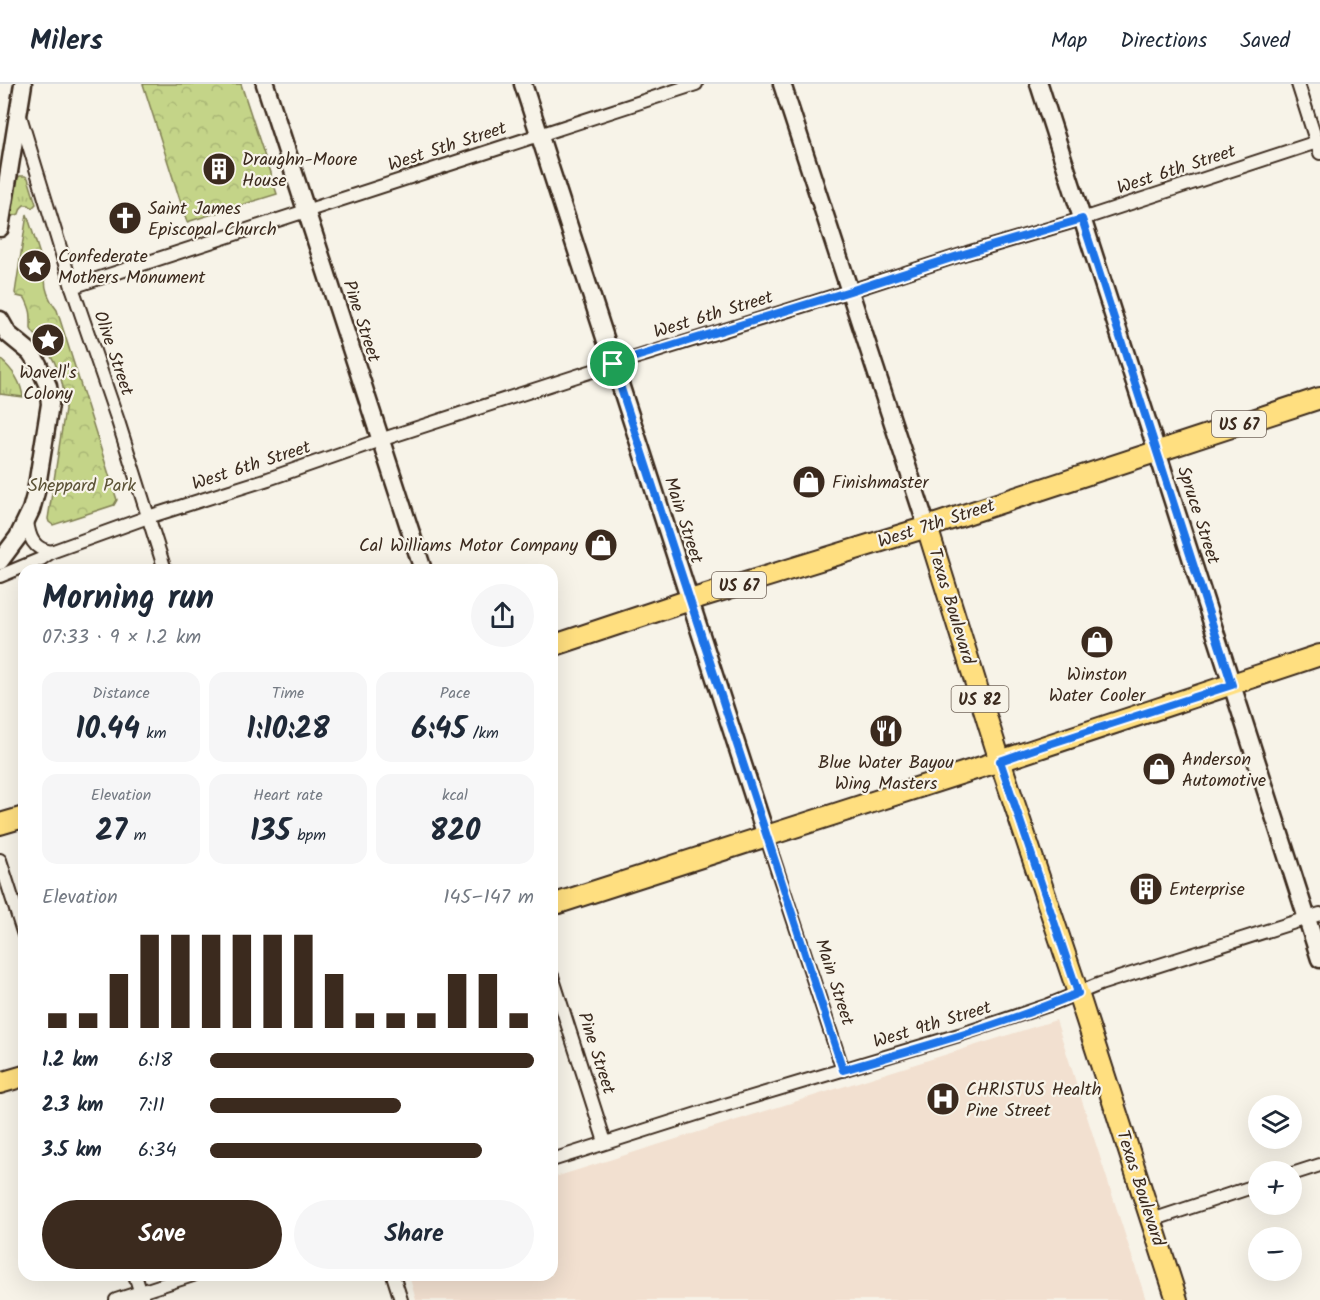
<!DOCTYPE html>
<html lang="en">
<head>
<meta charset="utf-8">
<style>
  :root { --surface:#fff; --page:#f6f6f7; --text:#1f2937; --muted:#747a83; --line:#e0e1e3; --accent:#3b2a1e }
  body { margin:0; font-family:Kalam,sans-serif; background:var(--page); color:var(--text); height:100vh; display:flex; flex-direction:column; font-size:22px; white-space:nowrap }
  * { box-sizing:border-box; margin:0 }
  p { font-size:20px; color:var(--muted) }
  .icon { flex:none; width:33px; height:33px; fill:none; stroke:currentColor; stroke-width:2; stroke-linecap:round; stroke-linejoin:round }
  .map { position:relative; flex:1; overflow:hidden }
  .sheet { position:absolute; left:18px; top:480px; width:540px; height:717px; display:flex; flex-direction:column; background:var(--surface); border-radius:18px; box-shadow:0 6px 24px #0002 }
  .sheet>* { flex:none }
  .controls { position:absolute; left:1248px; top:1011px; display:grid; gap:12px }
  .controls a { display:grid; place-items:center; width:54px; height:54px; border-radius:50%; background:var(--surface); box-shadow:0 6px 24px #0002; font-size:30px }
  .pin { position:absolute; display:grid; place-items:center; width:51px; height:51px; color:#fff; margin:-26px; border:3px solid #fff; border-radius:50%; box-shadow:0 2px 6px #0007 }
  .round { display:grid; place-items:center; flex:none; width:63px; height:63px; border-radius:32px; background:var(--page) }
  .headline { display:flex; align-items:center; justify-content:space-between; height:102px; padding:0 24px }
  h1 { font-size:33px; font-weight:800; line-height:45px }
  .stats { display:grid; grid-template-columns:repeat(3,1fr); gap:9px; height:102px; padding:6px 24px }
  .stats div { display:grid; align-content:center; border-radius:15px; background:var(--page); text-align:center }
  .stats b { font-size:30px; font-weight:800 }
  .stats small { font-size:16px; font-weight:400 }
  .stats p { font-size:16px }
  .chart { height:168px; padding:12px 24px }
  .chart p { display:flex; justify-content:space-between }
  .chart svg { width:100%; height:108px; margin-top:6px; stroke:var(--accent); stroke-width:6 }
  .primary-button { display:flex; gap:12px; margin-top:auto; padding:12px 24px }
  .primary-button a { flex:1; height:69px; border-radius:36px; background:var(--accent); color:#fff; font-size:24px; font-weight:800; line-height:69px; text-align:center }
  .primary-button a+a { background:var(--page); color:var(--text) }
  ul { padding:0 24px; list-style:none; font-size:20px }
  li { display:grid; grid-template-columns:96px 72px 1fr; align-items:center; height:45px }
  li i { height:15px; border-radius:8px; background:var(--accent) }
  header { display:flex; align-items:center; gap:36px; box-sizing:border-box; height:84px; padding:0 30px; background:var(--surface); border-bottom:2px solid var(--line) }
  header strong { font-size:28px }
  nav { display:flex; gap:33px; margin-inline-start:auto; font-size:21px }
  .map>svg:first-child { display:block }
  .built { fill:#f2e0d0 }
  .grass { fill:url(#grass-tufts); stroke:#807f53; stroke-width:1.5 }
  .park { fill:url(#park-crowns); stroke:#807f53; stroke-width:1.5 }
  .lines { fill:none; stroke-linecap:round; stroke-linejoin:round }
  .street-casing { stroke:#3b2a1e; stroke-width:16 }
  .secondary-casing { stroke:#3b2a1e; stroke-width:21 }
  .primary-casing { stroke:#3b2a1e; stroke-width:24 }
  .street { stroke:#f7f3e8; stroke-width:12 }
  .secondary { stroke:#f7f3e8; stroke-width:16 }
  .primary { stroke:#ffdf80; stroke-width:20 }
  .route-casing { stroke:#fff; stroke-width:12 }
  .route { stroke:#1a73e8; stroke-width:8 }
  .labels { text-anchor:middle; stroke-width:4.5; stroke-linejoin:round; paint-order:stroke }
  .shield { fill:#f7f3e8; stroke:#73665b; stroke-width:1.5 }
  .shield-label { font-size:16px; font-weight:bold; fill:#3b2a1e }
  .street-label { font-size:18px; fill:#3b2a1e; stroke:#f7f3e8 }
  .poi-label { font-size:18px; fill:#3b2a1e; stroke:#f7f3e8; text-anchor:start }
  .park-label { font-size:18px; fill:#5d5438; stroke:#f7f3e8 }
</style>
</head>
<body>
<header>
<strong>Milers</strong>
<nav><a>Map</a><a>Directions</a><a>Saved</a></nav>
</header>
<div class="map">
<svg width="1320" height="1216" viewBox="0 0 1320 1216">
  <defs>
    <pattern id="grass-tufts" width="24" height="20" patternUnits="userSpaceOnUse" patternTransform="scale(1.5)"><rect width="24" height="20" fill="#c4d488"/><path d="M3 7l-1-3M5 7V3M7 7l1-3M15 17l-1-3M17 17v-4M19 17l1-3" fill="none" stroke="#a9b675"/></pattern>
    <pattern id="park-crowns" width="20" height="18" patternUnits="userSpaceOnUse" patternTransform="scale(1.5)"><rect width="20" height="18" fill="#c4d488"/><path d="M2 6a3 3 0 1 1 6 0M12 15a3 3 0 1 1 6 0" fill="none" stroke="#a9b675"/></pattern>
  </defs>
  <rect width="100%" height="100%" fill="#f7f3e8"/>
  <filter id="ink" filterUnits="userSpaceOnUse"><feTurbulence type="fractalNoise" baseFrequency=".0167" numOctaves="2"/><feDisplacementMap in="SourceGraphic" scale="12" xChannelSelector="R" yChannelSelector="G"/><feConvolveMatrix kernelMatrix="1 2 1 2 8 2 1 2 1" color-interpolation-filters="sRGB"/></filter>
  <g filter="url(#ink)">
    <polygon class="built" points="1056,936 1146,1216 416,1216 409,1191 552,1191 552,1094"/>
    <g class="grass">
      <polygon points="20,92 25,92 28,94 36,120 32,124 29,121 24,121 21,124 19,130 11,133 10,132 15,96"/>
      <path d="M0 275C12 285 21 297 23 313L0 310Z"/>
    </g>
    <g class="park">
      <polygon points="143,0 241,0 277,110 187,138"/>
      <path d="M27 130 46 190C43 202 49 216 57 226L117 416 114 421 53 441 49 438 48 435 65 325C65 303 59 282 46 264 42 258 35 252 31 245 31 231 32 228 25 214L17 212 15 209Z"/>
    </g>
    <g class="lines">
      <defs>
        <g id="street">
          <polyline points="1298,0 1320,69"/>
          <polyline points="20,32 72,203 118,337 165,486"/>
          <polyline points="72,203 696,0"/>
          <path d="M27 437C29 453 33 465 51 468"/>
          <polyline points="0,492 41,475 51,468 148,433 268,395 380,356 583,290 850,207 967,169 1082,135 1320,57"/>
          <polyline points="766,752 843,986"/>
          <polyline points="0,776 24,851"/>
          <polyline points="552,892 605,1058"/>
          <polyline points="552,1076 725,1021 959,951 1049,921 1100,900 1320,830"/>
          <polyline points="1292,1090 1320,1081"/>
          <polyline points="1152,1136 1258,1101"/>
          <polyline points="135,1191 143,1216"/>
          <polyline points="393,1191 401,1216"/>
          <polyline points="116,1216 193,1191"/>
        </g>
        <g id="secondary">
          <polyline points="265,0 423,486"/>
          <polyline points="523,0 766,752"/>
          <polyline points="782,0 927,443"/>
          <polyline points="1039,0 1320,875"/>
          <polyline points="0,144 23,0"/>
          <polyline points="0,236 8,250 30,268 38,280 48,302 50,320 36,408 31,426 18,453 0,477"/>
        </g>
        <g id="primary">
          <polyline points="927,443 1000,677 1078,909 1177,1216"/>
          <polyline points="552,562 690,516 927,443 1320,314"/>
          <polyline points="0,740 24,733"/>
          <polyline points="552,821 1000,677 1320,571"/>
          <polyline points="0,999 24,992"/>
        </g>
      </defs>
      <use href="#street" class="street-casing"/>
      <use href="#secondary" class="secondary-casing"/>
      <use href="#primary" class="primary-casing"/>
      <use href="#street" class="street"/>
      <use href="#secondary" class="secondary"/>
      <use href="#primary" class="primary"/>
    </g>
  </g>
  <g class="lines" filter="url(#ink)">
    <defs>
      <path id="route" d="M1082 135 1232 601 1040 663 1000 677 1078 909C1004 941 921 963 843 986L613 280 850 207 967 169Z"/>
    </defs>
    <use href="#route" class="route-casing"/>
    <use href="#route" class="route"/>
  </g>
  <defs>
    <symbol id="building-disc" viewBox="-11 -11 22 22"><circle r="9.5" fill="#3b2a1e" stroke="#f7f3e8"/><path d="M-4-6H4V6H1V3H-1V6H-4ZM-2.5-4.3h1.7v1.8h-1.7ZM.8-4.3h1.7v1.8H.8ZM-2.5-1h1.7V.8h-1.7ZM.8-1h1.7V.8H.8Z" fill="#fff"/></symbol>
    <symbol id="church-disc" viewBox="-11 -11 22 22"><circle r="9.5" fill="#3b2a1e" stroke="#f7f3e8"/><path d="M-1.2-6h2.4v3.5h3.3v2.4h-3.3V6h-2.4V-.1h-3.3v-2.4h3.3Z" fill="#fff"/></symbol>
    <symbol id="sight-disc" viewBox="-11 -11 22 22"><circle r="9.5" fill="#3b2a1e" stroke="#f7f3e8"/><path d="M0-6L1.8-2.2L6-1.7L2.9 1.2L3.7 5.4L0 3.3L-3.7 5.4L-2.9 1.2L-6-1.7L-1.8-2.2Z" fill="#fff"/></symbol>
    <symbol id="shop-disc" viewBox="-11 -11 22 22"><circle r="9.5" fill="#3b2a1e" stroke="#f7f3e8"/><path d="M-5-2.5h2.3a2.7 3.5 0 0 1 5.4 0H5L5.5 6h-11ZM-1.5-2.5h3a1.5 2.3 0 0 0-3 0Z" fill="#fff"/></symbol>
    <symbol id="restaurant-disc" viewBox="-11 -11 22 22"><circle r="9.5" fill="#3b2a1e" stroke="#f7f3e8"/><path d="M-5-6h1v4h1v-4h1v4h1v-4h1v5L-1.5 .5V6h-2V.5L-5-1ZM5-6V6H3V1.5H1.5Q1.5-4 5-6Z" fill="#fff"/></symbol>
    <symbol id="hospital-disc" viewBox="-11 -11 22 22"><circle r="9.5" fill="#3b2a1e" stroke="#f7f3e8"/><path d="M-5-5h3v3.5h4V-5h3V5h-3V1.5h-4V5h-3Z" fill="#fff"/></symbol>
  </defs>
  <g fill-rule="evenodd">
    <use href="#building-disc" x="200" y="66" width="38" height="38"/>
    <use href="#church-disc" x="106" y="115" width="38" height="38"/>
    <use href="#sight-disc" x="16" y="163" width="38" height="38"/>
    <use href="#sight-disc" x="29" y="237" width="38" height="38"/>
    <use href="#shop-disc" x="790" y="379" width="38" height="38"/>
    <use href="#shop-disc" x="582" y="442" width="38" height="38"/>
    <use href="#shop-disc" x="1078" y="539" width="38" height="38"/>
    <use href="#restaurant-disc" x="867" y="628" width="38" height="38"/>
    <use href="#shop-disc" x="1140" y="666" width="38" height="38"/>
    <use href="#building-disc" x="1127" y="786" width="38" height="38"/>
    <use href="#hospital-disc" x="924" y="996" width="38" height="38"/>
  </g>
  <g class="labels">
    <g class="shield">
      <rect x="1212" y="327" width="54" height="26" rx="4.5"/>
      <rect x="712" y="488" width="54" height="26" rx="4.5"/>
      <rect x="951.5" y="602" width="57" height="26" rx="4.5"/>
    </g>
    <g class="shield-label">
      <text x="1239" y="346">US 67</text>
      <text x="739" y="507">US 67</text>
      <text x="980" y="621">US 82</text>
    </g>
    <g class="street-label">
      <text transform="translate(447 62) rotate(-18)" y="6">West 5th Street</text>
      <text transform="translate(1176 85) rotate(-18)" y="6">West 6th Street</text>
      <text transform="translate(713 230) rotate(-17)" y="6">West 6th Street</text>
      <text transform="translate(362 237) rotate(72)" y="6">Pine Street</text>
      <text transform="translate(114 269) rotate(71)" y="6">Olive Street</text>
      <text transform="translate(251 381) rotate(-18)" y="6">West 6th Street</text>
      <text transform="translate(1199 431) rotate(72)" y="6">Spruce Street</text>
      <text transform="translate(684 436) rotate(72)" y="6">Main Street</text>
      <text transform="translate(936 439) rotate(-18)" y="6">West 7th Street</text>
      <text transform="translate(952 522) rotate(73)" y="6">Texas Boulevard</text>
      <text transform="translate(835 898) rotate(72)" y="6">Main Street</text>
      <text transform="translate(932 940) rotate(-17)" y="6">West 9th Street</text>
      <text transform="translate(597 969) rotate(72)" y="6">Pine Street</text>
      <text transform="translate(1141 1104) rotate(72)" y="6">Texas Boulevard</text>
    </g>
    <g class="poi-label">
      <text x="242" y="81">Draughn-Moore<tspan x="242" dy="21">House</tspan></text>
      <text x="148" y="130">Saint James<tspan x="148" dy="21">Episcopal Church</tspan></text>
      <text x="58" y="178">Confederate<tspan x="58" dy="21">Mothers Monument</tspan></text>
      <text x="48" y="294" text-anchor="middle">Wavell's<tspan x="48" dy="21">Colony</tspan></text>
      <text x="832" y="404">Finishmaster</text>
      <text x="578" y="467" text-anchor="end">Cal Williams Motor Company</text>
      <text x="1097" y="596" text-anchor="middle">Winston<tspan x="1097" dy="21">Water Cooler</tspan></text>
      <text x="1182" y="681">Anderson<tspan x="1182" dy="21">Automotive</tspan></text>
      <text x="886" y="684" text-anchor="middle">Blue Water Bayou<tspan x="886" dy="21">Wing Masters</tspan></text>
      <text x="1169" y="811">Enterprise</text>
      <text x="966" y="1011">CHRISTUS Health<tspan x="966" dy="21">Pine Street</tspan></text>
    </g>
    <g class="park-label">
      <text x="82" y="407">Sheppard Park</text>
    </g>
  </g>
</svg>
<div class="controls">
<a><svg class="icon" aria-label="layers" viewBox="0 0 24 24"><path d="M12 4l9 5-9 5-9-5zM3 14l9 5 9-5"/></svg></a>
<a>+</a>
<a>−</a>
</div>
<div class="pin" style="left:613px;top:280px;background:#1e9e55"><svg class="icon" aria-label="arrive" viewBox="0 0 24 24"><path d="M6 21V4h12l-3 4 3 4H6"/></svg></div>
<section class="sheet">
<div class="headline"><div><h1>Morning run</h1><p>07:33 · 9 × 1.2 km</p></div><a class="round"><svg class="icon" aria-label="share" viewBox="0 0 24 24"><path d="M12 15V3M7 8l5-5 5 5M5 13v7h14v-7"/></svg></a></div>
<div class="stats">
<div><p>Distance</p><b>10.44<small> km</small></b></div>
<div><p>Time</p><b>1:10:28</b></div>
<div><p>Pace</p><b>6:45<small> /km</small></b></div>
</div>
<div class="stats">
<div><p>Elevation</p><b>27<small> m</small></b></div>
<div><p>Heart rate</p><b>135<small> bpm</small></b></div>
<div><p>kcal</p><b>820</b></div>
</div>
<div class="chart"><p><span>Elevation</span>145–147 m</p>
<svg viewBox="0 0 160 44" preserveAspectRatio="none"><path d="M5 44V38M15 44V38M25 44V22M35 44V6M45 44V6M55 44V6M65 44V6M75 44V6M85 44V6M95 44V22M105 44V38M115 44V38M125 44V38M135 44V22M145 44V22M155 44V38"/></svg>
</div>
<ul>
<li><b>1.2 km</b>6:18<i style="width:100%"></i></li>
<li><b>2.3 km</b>7:11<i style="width:59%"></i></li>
<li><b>3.5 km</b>6:34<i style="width:84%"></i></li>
</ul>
<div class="primary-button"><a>Save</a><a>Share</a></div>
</section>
</div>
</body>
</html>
